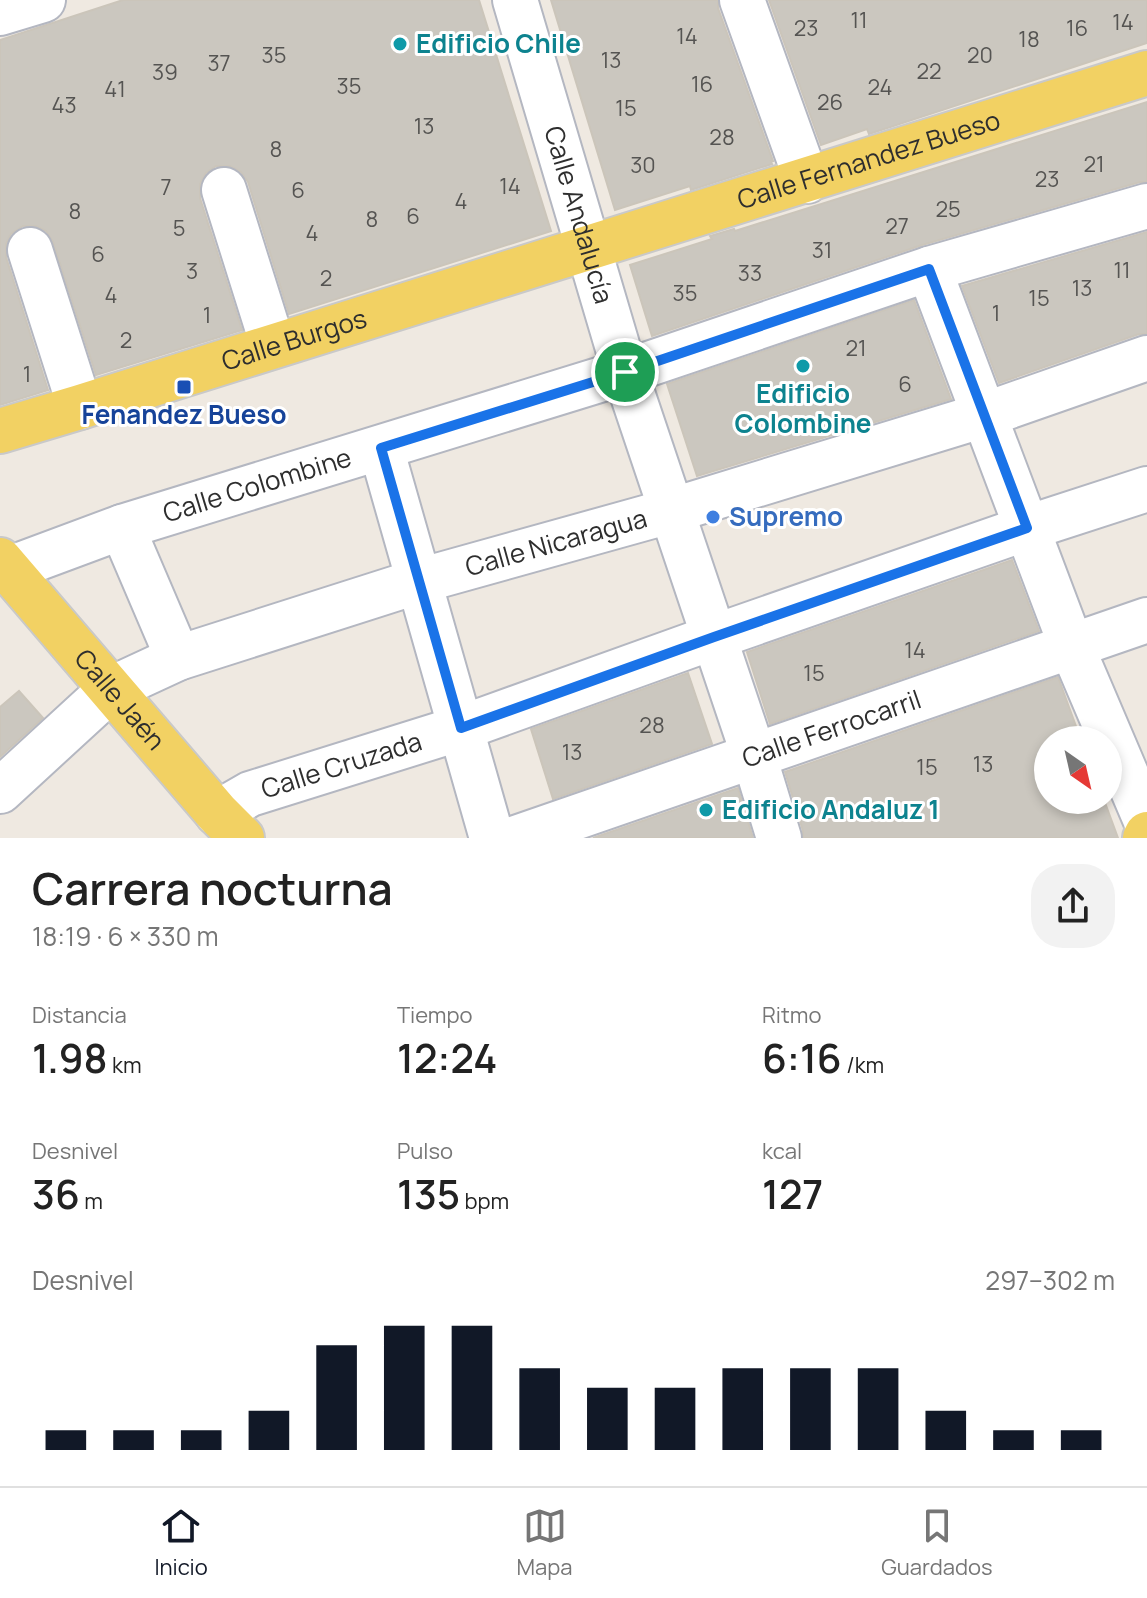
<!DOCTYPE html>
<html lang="es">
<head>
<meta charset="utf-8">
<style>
  :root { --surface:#fff; --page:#f2f2f2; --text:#222; --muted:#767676; --line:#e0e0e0; --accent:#111827 }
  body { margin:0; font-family:Manrope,sans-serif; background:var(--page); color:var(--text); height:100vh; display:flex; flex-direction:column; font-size:30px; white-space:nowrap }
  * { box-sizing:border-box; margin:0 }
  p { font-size:26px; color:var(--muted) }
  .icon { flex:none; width:44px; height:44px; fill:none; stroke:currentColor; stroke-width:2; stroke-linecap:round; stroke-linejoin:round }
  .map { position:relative; height:838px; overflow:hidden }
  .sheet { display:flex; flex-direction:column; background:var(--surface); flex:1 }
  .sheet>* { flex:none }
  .needle { width:52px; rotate:146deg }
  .fabs { position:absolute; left:1034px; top:726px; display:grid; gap:16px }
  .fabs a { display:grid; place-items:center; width:88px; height:88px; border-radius:50%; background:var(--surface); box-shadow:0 4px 12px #0003; font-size:40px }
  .pin { position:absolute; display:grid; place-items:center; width:68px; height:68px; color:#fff; margin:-34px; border:4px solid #fff; border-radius:50%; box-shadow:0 2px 8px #0007 }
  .round { display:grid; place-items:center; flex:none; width:84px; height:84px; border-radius:32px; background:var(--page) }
  .headline { display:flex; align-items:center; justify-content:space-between; height:136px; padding:0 32px }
  h1 { font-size:44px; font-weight:600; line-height:60px }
  .figures { display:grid; grid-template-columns:repeat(3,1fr); gap:12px; height:136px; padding:8px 32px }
  .figures div { display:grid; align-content:center }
  .figures b { font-size:40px; font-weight:600 }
  .figures small { font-size:22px; font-weight:400 }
  .figures p { font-size:22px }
  .chart { height:224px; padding:16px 32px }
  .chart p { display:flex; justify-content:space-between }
  .chart svg { width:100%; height:144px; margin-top:8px; stroke:var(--accent); stroke-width:6 }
  .tab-bar { display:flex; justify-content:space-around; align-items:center; height:112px; border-top:2px solid var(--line); background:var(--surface); font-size:22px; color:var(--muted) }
  .tab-bar a { display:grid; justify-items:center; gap:4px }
  .tab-bar .current { color:var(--accent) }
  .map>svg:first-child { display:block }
  .building { fill:#cbc7bf; stroke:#cbc5ba; stroke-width:2 }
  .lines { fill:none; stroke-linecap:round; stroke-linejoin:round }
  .minor-casing { stroke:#b4b7c1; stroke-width:48 }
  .major-casing { stroke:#c9c9c9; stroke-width:48 }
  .minor { stroke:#fff; stroke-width:44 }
  .major { stroke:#f2d163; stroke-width:44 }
  .route-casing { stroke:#fff; stroke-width:16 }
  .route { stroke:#1a73e8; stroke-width:10 }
  .culture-dot { fill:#0f9aa8; stroke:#fff; stroke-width:3 }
  .transit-dot { fill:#1a4fb4; stroke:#fff; stroke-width:3 }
  .shop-dot { fill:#3f7fe0; stroke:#fff; stroke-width:3 }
  .labels { text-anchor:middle; stroke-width:6; stroke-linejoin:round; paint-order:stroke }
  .number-label { font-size:22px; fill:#555452 }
  .culture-label { font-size:26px; font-weight:bold; fill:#0d838f; stroke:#fff; text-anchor:start }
  .street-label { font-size:26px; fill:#2e2e2e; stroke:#fff }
  .transit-label { font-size:26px; font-weight:bold; fill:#164399; stroke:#fff }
  .shop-label { font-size:26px; font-weight:bold; fill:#366cbe; stroke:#fff; text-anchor:start }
</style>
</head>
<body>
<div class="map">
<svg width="1147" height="838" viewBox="0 0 1147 838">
  <rect width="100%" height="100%" fill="#efe9e1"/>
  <g class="building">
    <polygon points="123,0 479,0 551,231 289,314 248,182 241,172 230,166 216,166 206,173 200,184 200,198 242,330 96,375 53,242 46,231 36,226 23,226 11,234 6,244 6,257 48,390 0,405 0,40"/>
    <polygon points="551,0 718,0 718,8 773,161 771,161 772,164 691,190 690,186 615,210"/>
    <polygon points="769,0 1147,0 1147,43 869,134 867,129 821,145"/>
    <polygon points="1147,102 1147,182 1140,182 922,245 652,336 630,265 712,239 710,236 734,229 735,231"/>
    <polygon points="1147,232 1147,334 1139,334 999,383 962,286"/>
    <polygon points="914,300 951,399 697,476 667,384"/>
    <polygon points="1012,560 1039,631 770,724 747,652"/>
    <polygon points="688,673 712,744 553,799 531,729"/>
    <polygon points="1058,677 1081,740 1048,740 1048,800 1104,800 1118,838 803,838 803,831 785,772"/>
    <polygon points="19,691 43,718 0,757 0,707"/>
    <polygon points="738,788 753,838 593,838"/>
  </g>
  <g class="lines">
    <defs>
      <g id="minor">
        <path id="s1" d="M515 0 625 372 754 756 779 838"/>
        <polyline points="742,0 807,181"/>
        <polyline points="0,13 43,0"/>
        <polyline points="224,190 273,346"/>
        <polyline points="30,250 80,407"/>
        <polyline points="929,269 1071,645 1147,823"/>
        <polyline points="381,448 492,838"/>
        <polyline points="122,527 178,658"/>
        <path id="s2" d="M9 569 122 527 625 372 929 269 1147 206"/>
        <path id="s3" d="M0 791 111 689 178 658 419 581 670 511 984 415 1147 358"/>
        <path id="s4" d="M217 813 250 794 461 728 714 637 1027 528 1147 489"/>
        <path id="s5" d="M516 838 1147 620"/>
      </g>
      <g id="major">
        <path id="s6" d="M0 431 80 407 1147 73"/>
        <path id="s7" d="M0 560 217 813 242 838"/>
        <polyline points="1145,838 1147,834"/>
      </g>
    </defs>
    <use href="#minor" class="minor-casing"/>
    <use href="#major" class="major-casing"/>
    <use href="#minor" class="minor"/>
    <use href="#major" class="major"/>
  </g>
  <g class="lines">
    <defs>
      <polygon id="route" points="929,269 1027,528 714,637 461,728 381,448 625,372"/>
    </defs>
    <use href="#route" class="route-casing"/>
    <use href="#route" class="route"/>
  </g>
  <g class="culture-dot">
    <circle cx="400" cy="44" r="8"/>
    <circle cx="803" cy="366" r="8"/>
    <circle cx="706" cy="810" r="8"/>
  </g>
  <rect class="transit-dot" x="176" y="379" width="16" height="16" rx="4"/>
  <circle class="shop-dot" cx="713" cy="517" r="8"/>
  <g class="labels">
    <g class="number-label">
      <text x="859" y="28">11</text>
      <text x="1123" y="30">14</text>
      <text x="806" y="36">23</text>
      <text x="1077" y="36">16</text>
      <text x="687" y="44">14</text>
      <text x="1029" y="47">18</text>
      <text x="274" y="63">35</text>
      <text x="980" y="63">20</text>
      <text x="611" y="68">13</text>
      <text x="219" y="71">37</text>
      <text x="929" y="79">22</text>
      <text x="165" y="80">39</text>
      <text x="702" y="92">16</text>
      <text x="349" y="94">35</text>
      <text x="880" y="95">24</text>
      <text x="115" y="97">41</text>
      <text x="830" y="110">26</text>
      <text x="64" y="113">43</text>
      <text x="626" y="116">15</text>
      <text x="424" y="134">13</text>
      <text x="722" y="145">28</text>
      <text x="276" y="157">8</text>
      <text x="1094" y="172">21</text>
      <text x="643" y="173">30</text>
      <text x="1047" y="187">23</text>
      <text x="510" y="194">14</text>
      <text x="166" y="195">7</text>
      <text x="298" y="198">6</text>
      <text x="461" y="209">4</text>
      <text x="948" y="217">25</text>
      <text x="75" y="219">8</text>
      <text x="413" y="224">6</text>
      <text x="372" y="227">8</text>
      <text x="897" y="234">27</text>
      <text x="179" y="236">5</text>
      <text x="312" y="241">4</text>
      <text x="822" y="258">31</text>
      <text x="98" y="262">6</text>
      <text x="1122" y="278">11</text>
      <text x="192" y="279">3</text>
      <text x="750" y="281">33</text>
      <text x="326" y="286">2</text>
      <text x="1082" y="296">13</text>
      <text x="685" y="301">35</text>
      <text x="111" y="303">4</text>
      <text x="1039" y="306">15</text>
      <text x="996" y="321">1</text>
      <text x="207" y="323">1</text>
      <text x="126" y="348">2</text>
      <text x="856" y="356">21</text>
      <text x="27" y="382">1</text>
      <text x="905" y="392">6</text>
      <text x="915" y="658">14</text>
      <text x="814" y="681">15</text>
      <text x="652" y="733">28</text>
      <text x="572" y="760">13</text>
      <text x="983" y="772">13</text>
      <text x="927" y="775">15</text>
    </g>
    <g class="culture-label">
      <text x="416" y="53">Edificio Chile</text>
      <text x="803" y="403" text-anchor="middle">Edificio<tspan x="803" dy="30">Colombine</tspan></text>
      <text x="722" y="819">Edificio Andaluz 1</text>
    </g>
    <g class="street-label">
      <text dy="9" stroke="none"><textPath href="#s6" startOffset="910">Calle Fernandez Bueso</textPath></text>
      <text dy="9" stroke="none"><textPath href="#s1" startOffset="224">Calle Andalucía</textPath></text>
      <text dy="9" stroke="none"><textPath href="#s6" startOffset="308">Calle Burgos</textPath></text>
      <text dy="9" stroke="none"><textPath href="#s2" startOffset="262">Calle Colombine</textPath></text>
      <text dy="9" stroke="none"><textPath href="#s3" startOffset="620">Calle Nicaragua</textPath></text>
      <text dy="9" stroke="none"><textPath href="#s7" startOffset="184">Calle Jaén</textPath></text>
      <text dy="9" stroke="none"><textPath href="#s5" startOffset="334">Calle Ferrocarril</textPath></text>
      <text dy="9" stroke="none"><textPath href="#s4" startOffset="134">Calle Cruzada</textPath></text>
    </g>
    <g class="transit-label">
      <text x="184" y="424">Fenandez Bueso</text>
    </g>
    <g class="shop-label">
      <text x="729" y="526">Supremo</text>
    </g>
  </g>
</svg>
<div class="fabs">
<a><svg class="needle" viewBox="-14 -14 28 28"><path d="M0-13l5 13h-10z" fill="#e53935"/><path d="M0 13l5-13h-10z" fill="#767676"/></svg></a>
</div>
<div class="pin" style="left:625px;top:372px;background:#1e9e55"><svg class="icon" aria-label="arrive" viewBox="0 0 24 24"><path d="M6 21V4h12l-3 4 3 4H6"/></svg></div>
</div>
<section class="sheet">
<div class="headline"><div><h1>Carrera nocturna</h1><p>18:19 · 6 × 330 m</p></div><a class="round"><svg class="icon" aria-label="share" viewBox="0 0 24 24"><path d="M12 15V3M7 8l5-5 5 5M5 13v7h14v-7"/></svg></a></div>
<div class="figures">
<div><p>Distancia</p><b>1.98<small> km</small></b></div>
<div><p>Tiempo</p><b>12:24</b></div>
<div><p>Ritmo</p><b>6:16<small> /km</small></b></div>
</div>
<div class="figures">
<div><p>Desnivel</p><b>36<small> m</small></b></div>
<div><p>Pulso</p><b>135<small> bpm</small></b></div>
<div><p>kcal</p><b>127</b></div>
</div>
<div class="chart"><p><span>Desnivel</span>297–302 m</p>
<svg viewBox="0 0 160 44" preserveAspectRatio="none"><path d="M5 44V38M15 44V38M25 44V38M35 44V32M45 44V12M55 44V6M65 44V6M75 44V19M85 44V25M95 44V25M105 44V19M115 44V19M125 44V19M135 44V32M145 44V38M155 44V38"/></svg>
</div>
</section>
<nav class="tab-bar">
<a class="current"><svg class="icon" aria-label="home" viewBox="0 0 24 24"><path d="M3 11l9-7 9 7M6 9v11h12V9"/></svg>Inicio</a>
<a><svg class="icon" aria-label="map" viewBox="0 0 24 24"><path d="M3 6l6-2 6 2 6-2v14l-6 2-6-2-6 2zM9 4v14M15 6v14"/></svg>Mapa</a>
<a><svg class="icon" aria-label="saved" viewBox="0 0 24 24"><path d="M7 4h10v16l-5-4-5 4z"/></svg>Guardados</a>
</nav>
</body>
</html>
